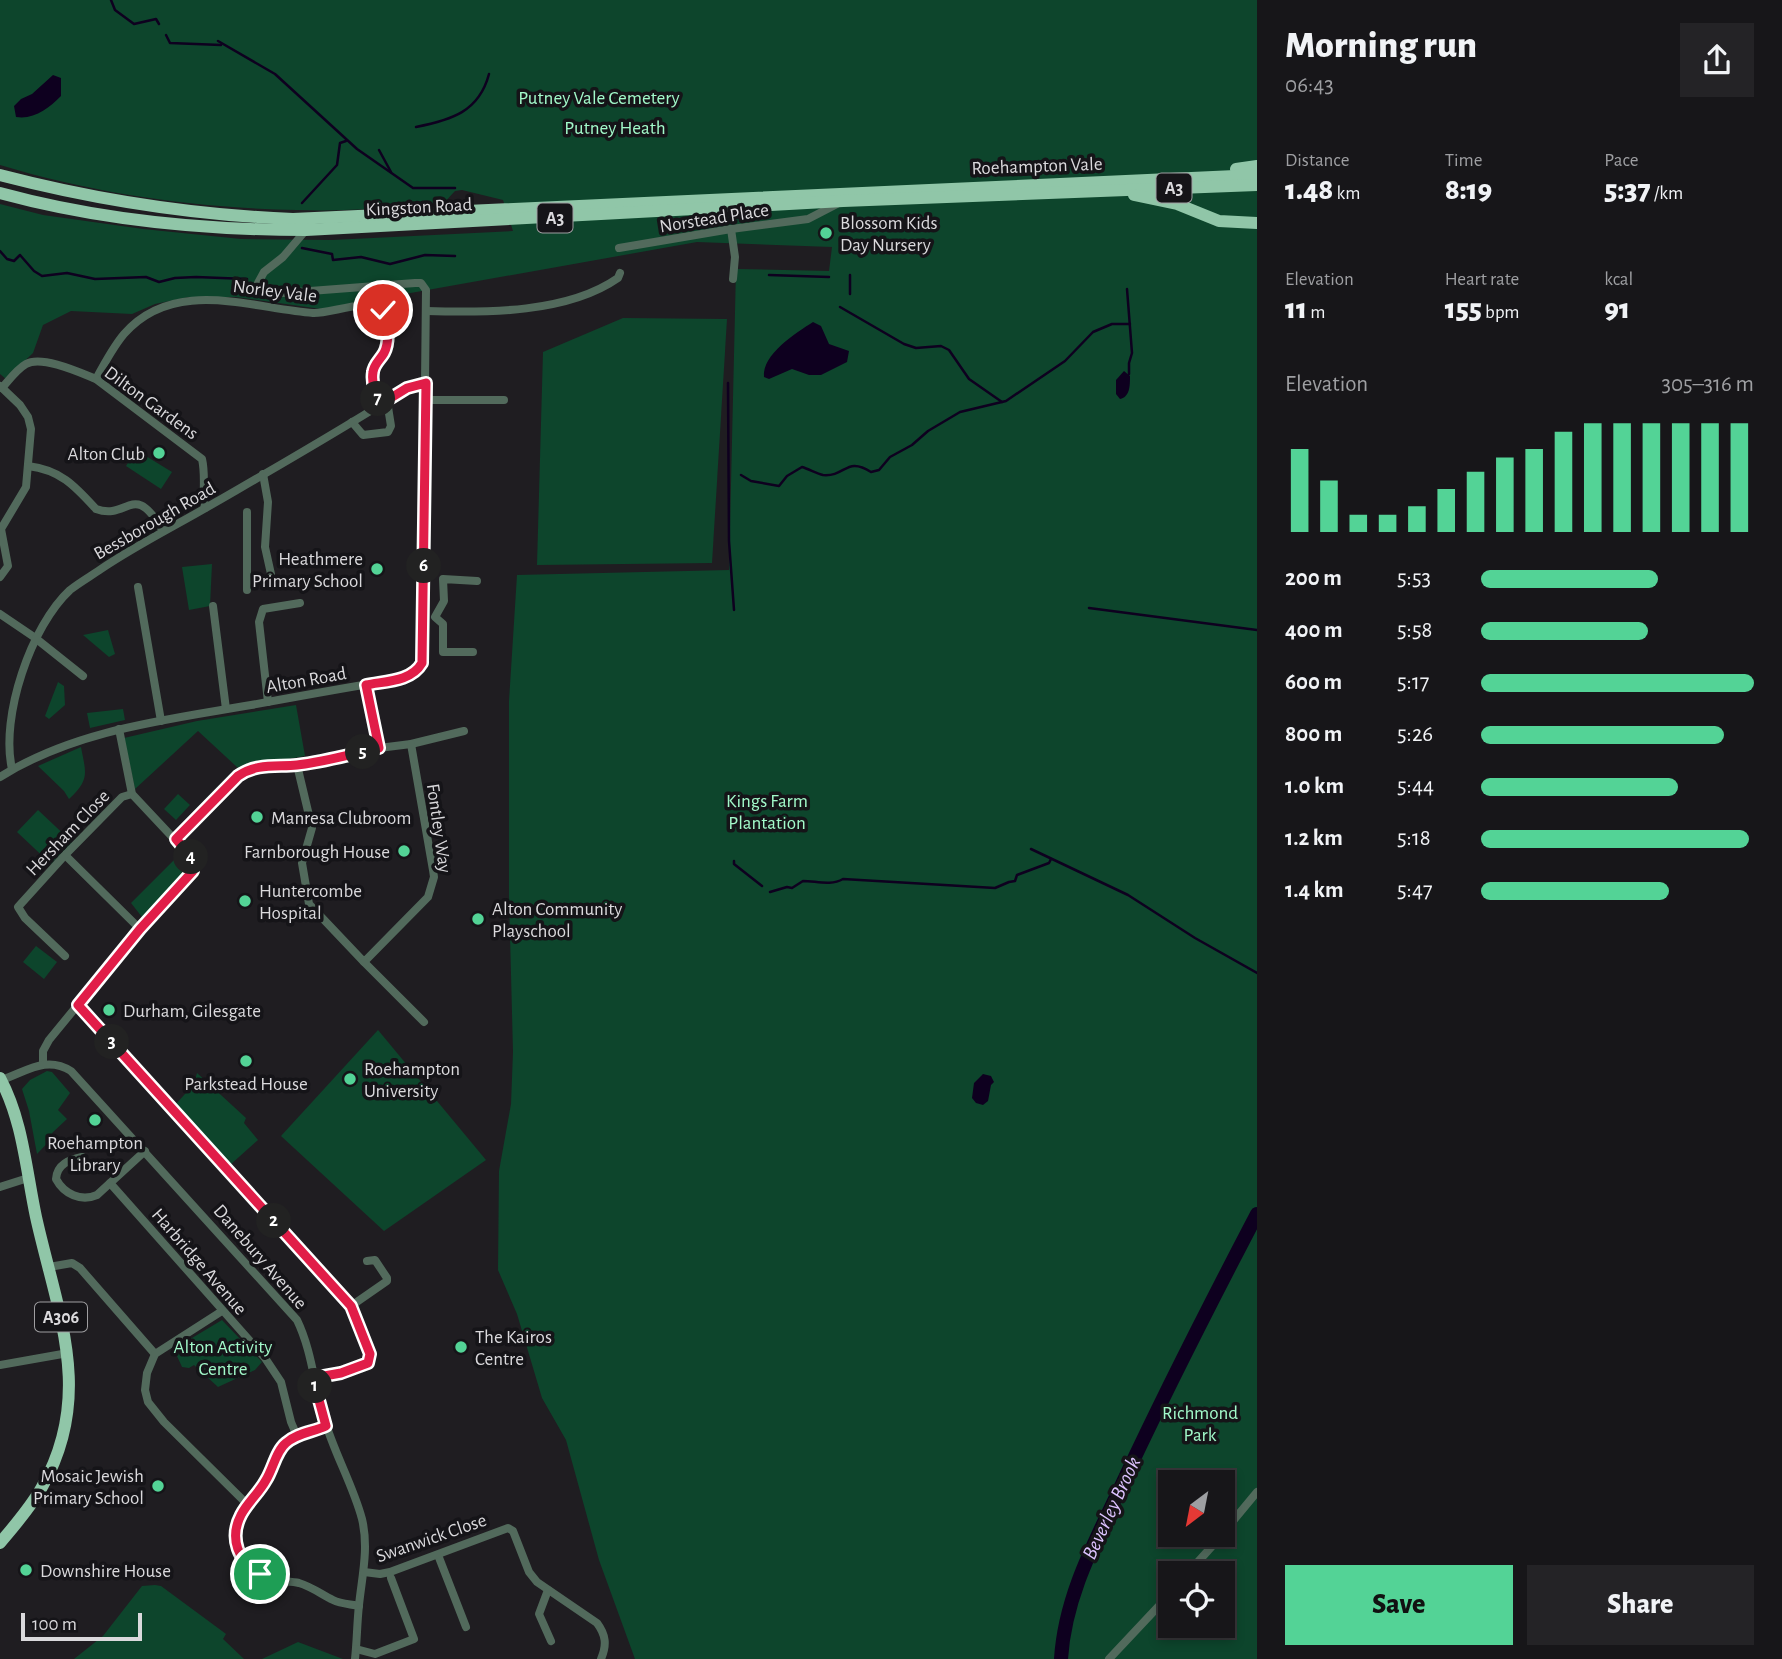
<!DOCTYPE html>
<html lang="en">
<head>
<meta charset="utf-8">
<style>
  :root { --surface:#171619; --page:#242326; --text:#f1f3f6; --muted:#9e9fa2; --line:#363538; --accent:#53d396 }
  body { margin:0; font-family:"Alegreya Sans",sans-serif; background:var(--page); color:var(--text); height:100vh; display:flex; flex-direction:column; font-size:26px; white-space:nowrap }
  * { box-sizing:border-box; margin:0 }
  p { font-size:23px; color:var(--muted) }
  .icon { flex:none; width:38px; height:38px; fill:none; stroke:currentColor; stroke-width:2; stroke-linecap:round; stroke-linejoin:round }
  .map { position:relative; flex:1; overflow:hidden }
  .drawer { display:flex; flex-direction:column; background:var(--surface); width:525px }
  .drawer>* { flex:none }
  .needle { width:46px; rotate:212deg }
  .buttons { position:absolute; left:1158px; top:1470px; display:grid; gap:14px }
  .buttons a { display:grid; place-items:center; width:77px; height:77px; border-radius:0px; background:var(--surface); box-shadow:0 4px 10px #0003,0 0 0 2px var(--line); font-size:35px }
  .scale { position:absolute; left:21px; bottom:18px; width:121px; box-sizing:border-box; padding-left:7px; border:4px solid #dad9dc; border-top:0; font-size:19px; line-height:24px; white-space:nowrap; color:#dad9dc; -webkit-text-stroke:5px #151418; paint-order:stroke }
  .pin { position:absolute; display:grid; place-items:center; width:60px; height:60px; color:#fff; margin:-30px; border:4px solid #fff; border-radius:50%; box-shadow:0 2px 7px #0007 }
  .km { position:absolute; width:35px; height:35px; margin:-18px; border-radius:50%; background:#222; color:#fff; font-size:19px; line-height:35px; text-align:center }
  .round { display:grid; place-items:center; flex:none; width:74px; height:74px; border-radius:0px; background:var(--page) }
  .overview { display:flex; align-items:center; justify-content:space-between; height:119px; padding:0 28px }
  h1 { font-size:38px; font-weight:800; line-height:52px }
  .stats { display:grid; grid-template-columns:repeat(3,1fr); gap:10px; height:119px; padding:7px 28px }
  .stats div { display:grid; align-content:center }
  .stats b { font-size:30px; font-weight:800 }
  .stats small { font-size:19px; font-weight:400 }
  .stats p { font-size:19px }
  .chart { height:196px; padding:14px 28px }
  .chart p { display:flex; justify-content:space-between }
  .chart svg { width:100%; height:126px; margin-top:7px; stroke:var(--accent); stroke-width:6 }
  .button { display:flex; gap:14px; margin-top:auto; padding:14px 28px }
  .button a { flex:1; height:80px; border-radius:0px; background:var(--accent); color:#111; font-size:28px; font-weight:800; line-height:80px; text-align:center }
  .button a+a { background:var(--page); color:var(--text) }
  ul { padding:0 28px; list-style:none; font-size:23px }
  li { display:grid; grid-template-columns:112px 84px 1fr; align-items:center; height:52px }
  li i { height:18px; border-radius:9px; background:var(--accent) }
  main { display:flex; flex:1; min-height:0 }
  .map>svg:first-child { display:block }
  .green { fill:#0d452c; fill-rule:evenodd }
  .water { fill:#0e001f }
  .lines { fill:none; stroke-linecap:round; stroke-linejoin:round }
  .stream { stroke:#0e001f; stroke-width:2.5 }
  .river { stroke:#0e001f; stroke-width:14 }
  .minor { stroke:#526a5c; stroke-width:8 }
  .trunk { stroke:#90c6a8; stroke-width:12 }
  .route-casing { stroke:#fff; stroke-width:14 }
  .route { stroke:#e11d48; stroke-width:9 }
  .poi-dot { fill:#53d396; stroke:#151418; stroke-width:2.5 }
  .labels { text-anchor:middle; stroke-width:7; stroke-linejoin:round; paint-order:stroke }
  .shield { fill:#151418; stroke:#9f9ea1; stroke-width:2 }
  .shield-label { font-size:18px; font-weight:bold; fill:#dad9dc }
  .park-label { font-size:19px; fill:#a2faca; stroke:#151418 }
  .street-label { font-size:19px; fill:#dad9dc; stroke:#151418 }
  .poi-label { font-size:19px; fill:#dad9dc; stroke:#151418; text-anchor:start }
  .water-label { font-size:21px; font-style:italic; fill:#dcc2fe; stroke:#151418 }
</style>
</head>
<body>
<main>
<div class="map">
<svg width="1257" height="1659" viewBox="0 0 1257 1659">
  <rect width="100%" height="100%" fill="#1f1d21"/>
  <g class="green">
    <path d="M0 0H1257V1659H635L599 1560 566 1440 542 1398 517 1314 498 1270 499 1171 511 1104 513 1052 509 896V701L517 575 729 570 736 269 829 271 832 247 697 242 321 309 236 297H189L155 304 132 314 71 311 43 325 33 353 6 379 0 374V204L43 215 143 229 241 239 332 240 513 231 503 200 462 190 455 191 442 205C394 207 345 212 297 210 196 208 96 194 0 165ZM1171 1482H1223V1535H1171ZM1171 1573H1223V1626H1171Z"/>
    <polygon points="623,318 727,319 712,563 537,565 543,352"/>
    <polygon points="136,450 172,472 161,489 126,466"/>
    <polygon points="212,564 210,606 189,610 182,567"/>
    <polygon points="108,630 115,654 109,657 83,635"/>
    <polygon points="58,682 64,686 65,705 49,719 45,716"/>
    <polygon points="296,705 305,756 238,768 198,731 135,789 124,738 197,721"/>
    <polygon points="123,709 125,720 90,728 87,713"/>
    <path d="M81 747C86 774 90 779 69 799L64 791 38 766Z"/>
    <polygon points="178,794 190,805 176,820 164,809"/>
    <polygon points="38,810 72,842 51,864 17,832"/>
    <polygon points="178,856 189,866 142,917 131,903"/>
    <polygon points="36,946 57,962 44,979 23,962"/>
    <polygon points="378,1030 486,1160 384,1231 281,1136"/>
    <polygon points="47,1071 52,1072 70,1093 58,1110 67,1119 52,1133 54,1136 37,1154 29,1111 22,1089 30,1080"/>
    <polygon points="197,1073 246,1118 244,1123 258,1140 230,1165 175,1105 194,1084"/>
    <polygon points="222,1320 262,1362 255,1370 218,1387 194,1365 189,1368 182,1367 177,1356 177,1347"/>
    <polygon points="155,1585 161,1586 222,1631 226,1634 223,1639 244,1659 74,1659 103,1636 142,1586"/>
    <polygon points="298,1642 343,1659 262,1659"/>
  </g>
  <g class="water">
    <path d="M53 75 61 78V96C49 108 34 120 16 117L14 106 21 99 32 94Z"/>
    <path d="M813 322 821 326 829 344 849 351 847 362 821 375H809L792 369 769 379 764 377C762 354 796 333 813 322Z"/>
    <path d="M1124 371 1130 376C1130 385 1130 397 1120 399L1116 394V380Z"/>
    <polygon points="983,1074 991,1076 994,1082 991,1085 988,1101 983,1105 976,1103 972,1098 974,1083"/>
  </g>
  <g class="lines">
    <g class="stream">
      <polyline points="111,0 115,10 134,24 156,19 159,24"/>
      <polyline points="166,35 170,43 221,45"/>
      <polyline points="218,41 275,74 357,149 413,188 455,188"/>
      <path d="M416 127C451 120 479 112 489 74"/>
      <polyline points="379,150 391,172"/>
      <polyline points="302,203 337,165 340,143 346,141"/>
      <polyline points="302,248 332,254 333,260 361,257 390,264 425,255 455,256"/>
      <polyline points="0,251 7,259 14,261 20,255 34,271 42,276 67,273 95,279 146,277 159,282 175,278 196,277 247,279"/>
      <polyline points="769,275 829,277"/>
      <polyline points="850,275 850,294"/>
      <polyline points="1127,289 1132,353 1129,363 1129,374"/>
      <polyline points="840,307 904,344 916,348 941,346 949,350 969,379 1002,402"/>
      <polyline points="728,383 729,541 734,610"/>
      <path d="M741 475 751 481 779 486 787 476 802 467C809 469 817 474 823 475 846 477 846 456 871 472L879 470 890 457 912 445 928 431 960 412 1006 401 1065 361 1093 332 1112 324H1130"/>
      <polyline points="1089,608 1257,630"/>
      <polyline points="1031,849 1128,895 1195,938 1257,973"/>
      <polyline points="734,861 734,864 762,886"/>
      <path d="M770 892 787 887 792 888 803 881C816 881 831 886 843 879L995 888 1009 882 1015 881 1017 875 1049 863 1051 859"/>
    </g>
    <path class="river" d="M1061 1659C1065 1594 1097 1538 1124 1480 1166 1390 1211 1302 1257 1214"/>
    <g class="minor">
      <polyline points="731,229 735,257 733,279"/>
      <polyline points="619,248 731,229 808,219 837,204"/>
      <path d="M427 311C487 313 568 313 618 278L620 273"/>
      <path d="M96 379C104 364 113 347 124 334 174 277 250 308 313 313 329 314 369 298 382 309 390 316 389 341 385 350 382 359 374 364 373 374 371 384 377 395 381 404"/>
      <polyline points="0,386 20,405 28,417 31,429 26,487 1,529 8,566 0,577"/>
      <path d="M2 388C9 380 17 369 26 364 42 355 81 373 96 379L202 459C206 476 202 491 205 508"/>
      <polyline points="427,400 504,400"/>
      <polyline points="352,422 363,435 388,432 391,426 387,401"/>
      <path d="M28 466C61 470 75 486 96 509 129 521 133 479 163 531"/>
      <polyline points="263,474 268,502 265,547 271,574"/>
      <polyline points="247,512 247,590"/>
      <polyline points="138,587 161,721"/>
      <polyline points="213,606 226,709"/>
      <polyline points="0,614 34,637 83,676"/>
      <polyline points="473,652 443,652 443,624 435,617 444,601 443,579 477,581"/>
      <polyline points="268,702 259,622 263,609 300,603"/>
      <polyline points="379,748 411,744 464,731"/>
      <polyline points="297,765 312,828 302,863 309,904 364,962 428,897 434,877 433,870 411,744"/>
      <path d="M12 769C0 717 31 626 70 590 80 582 91 576 101 569 138 544 177 525 216 502 280 465 345 428 407 388L426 383"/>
      <path d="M0 777C75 730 165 720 251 705 300 696 349 687 399 679L411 674 422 663 426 290 421 283H415L284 293 263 291 258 283 264 272 283 257 306 230"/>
      <polyline points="176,839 245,771 274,765 297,765 379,748 366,685"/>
      <polyline points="65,855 140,929"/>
      <polyline points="65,956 25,918 18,907 65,855 122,797 132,794"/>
      <polyline points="364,962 424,1022"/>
      <polyline points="78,1005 351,1306 370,1354 370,1361 341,1373 313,1378"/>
      <polyline points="43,1063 43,1051 49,1040 140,929 193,871 192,858 132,794 119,729"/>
      <path d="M1 1080C26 1072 46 1055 71 1071L297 1320C312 1351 314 1385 324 1418 334 1453 353 1485 362 1519 369 1548 362 1576 359 1605 357 1623 357 1641 355 1659"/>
      <path d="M82 1157C69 1160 57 1164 56 1179 64 1194 81 1202 97 1195L145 1151"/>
      <polyline points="110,1183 265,1358 281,1382 291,1422 297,1436"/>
      <polyline points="0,1187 28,1178"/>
      <polyline points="49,1267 72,1263 80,1268 155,1354"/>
      <polyline points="351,1306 387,1281 387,1278 375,1260 367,1261"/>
      <polyline points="222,1311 155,1354 147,1373 145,1390 148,1402 164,1422 248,1505"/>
      <polyline points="0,1365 68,1353"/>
      <path d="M326 1426C315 1431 302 1433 291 1439 277 1448 268 1479 258 1494 254 1501 246 1506 241 1514 225 1544 243 1571 273 1580 281 1582 291 1581 299 1583 312 1587 321 1594 333 1600 341 1604 350 1604 359 1606"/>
      <polyline points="1223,1533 1257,1492"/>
      <polyline points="438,1555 466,1627"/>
      <path d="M364 1572 380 1574 390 1572 508 1528 513 1531 529 1572 537 1582 597 1623C606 1635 607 1645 601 1659"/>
      <polyline points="1188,1573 1222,1535"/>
      <polyline points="548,1590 539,1614 551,1641"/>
      <polyline points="356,1649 375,1654 414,1639 391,1578"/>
      <polyline points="1109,1659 1171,1593"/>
    </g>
    <g class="trunk">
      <polyline points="1236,169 1257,166"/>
      <path d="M0 175C96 200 194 215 293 219L1257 175"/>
      <path d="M0 193C99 220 204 230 306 230L843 201 1257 185"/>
      <polyline points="1134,195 1177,204 1219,221 1257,223"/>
      <path d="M0 1078C23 1121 26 1170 36 1217 57 1312 95 1394 42 1487 31 1507 15 1525 0 1543"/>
    </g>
  </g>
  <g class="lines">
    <defs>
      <path id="route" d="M260 1574C238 1562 229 1538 241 1515 247 1503 259 1493 266 1480 273 1469 276 1451 286 1443 297 1433 313 1432 326 1426L313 1378 341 1373 368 1363 370 1354 351 1306 78 1005 140 929 193 871 192 858 176 839 238 776C256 763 277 767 297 765 324 762 352 754 379 748L366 685C385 681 411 682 422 663L426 383 407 388 381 404C376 394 371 384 373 372 374 364 380 360 384 353 390 342 388 321 383 310"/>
    </defs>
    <use href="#route" class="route-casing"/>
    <use href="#route" class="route"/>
  </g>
  <g class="poi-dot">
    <circle cx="826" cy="233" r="7"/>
    <circle cx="159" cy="453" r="7"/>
    <circle cx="377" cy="569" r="7"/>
    <circle cx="257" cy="817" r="7"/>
    <circle cx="404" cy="851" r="7"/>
    <circle cx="245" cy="901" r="7"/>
    <circle cx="478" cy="919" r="7"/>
    <circle cx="109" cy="1010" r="7"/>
    <circle cx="246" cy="1061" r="7"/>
    <circle cx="350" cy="1079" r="7"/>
    <circle cx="95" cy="1120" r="7"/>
    <circle cx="461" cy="1347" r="7"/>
    <circle cx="158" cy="1486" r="7"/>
    <circle cx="26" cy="1570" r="7"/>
  </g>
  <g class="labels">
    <g class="shield">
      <rect x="1156.5" y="173.5" width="35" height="29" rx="5"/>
      <rect x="537.5" y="203.5" width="35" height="29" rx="5"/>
      <rect x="35" y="1302.5" width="52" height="29" rx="5"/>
    </g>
    <g class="shield-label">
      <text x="1174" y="194">A3</text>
      <text x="555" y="224">A3</text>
      <text x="61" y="1323">A306</text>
    </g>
    <g class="park-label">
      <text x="599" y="104">Putney Vale Cemetery</text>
      <text x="615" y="134">Putney Heath</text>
      <text x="767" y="807">Kings Farm<tspan x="767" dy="22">Plantation</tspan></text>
      <text x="223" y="1353">Alton Activity<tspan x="223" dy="22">Centre</tspan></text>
      <text x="1200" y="1419">Richmond<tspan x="1200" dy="22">Park</tspan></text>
    </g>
    <g class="street-label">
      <text transform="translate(1037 165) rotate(-2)" y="7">Roehampton Vale</text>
      <text transform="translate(419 206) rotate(-3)" y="7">Kingston Road</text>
      <text transform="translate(714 217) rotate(-9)" y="7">Norstead Place</text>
      <text transform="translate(275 290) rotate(7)" y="7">Norley Vale</text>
      <text transform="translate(152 402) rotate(36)" y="7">Dilton Gardens</text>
      <text transform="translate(154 520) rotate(-30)" y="7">Bessborough Road</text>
      <text transform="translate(306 679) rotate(-10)" y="7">Alton Road</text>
      <text transform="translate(440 828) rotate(82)" y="7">Fontley Way</text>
      <text transform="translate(67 832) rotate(-46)" y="7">Hersham Close</text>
      <text transform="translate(261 1256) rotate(49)" y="7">Danebury Avenue</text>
      <text transform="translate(200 1261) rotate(49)" y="7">Harbridge Avenue</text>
      <text transform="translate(431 1537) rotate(-19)" y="7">Swanwick Close</text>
    </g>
    <g class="poi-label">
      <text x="840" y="229">Blossom Kids<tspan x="840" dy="22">Day Nursery</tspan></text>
      <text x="145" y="460" text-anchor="end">Alton Club</text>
      <text x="363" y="565" text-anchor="end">Heathmere<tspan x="363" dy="22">Primary School</tspan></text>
      <text x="271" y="824">Manresa Clubroom</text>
      <text x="390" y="858" text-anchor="end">Farnborough House</text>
      <text x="259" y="897">Huntercombe<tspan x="259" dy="22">Hospital</tspan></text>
      <text x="492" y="915">Alton Community<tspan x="492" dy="22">Playschool</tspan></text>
      <text x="123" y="1017">Durham, Gilesgate</text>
      <text x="364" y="1075">Roehampton<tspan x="364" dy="22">University</tspan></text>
      <text x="246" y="1090" text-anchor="middle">Parkstead House</text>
      <text x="95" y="1149" text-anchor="middle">Roehampton<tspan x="95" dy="22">Library</tspan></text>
      <text x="475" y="1343">The Kairos<tspan x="475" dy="22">Centre</tspan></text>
      <text x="144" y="1482" text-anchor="end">Mosaic Jewish<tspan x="144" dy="22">Primary School</tspan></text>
      <text x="40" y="1577">Downshire House</text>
    </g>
    <g class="water-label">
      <text transform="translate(1111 1508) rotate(-65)" y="7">Beverley Brook</text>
    </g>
  </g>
</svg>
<div class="buttons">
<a><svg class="needle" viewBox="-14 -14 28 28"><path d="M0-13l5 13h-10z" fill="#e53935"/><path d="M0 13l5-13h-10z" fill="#9e9fa2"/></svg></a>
<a><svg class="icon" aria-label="locate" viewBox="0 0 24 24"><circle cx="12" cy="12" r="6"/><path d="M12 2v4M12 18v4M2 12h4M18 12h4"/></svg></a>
</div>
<div class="scale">100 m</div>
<div class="pin" style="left:260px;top:1574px;background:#1e9e55"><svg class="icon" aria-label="arrive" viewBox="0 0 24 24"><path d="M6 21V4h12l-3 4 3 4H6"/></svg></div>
<div class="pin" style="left:383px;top:310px;background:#d93025"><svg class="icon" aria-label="check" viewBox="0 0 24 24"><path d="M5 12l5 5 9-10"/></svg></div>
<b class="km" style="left:315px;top:1386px">1</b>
<b class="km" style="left:274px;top:1221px">2</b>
<b class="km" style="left:112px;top:1042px">3</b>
<b class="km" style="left:191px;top:857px">4</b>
<b class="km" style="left:363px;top:752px">5</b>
<b class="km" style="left:424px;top:566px">6</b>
<b class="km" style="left:378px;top:399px">7</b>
</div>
<section class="drawer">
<div class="overview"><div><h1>Morning run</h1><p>06:43</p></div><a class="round"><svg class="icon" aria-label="share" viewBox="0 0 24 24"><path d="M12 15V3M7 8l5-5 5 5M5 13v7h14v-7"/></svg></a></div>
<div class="stats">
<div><p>Distance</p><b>1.48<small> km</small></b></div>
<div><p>Time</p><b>8:19</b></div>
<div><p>Pace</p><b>5:37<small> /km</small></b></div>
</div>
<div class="stats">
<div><p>Elevation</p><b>11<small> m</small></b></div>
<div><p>Heart rate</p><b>155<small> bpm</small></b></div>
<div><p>kcal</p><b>91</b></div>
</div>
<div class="chart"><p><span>Elevation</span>305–316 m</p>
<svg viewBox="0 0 160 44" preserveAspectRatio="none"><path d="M5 44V15M15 44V26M25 44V38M35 44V38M45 44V35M55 44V29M65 44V23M75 44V18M85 44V15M95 44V9M105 44V6M115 44V6M125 44V6M135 44V6M145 44V6M155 44V6"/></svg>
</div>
<ul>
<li><b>200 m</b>5:53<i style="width:65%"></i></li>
<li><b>400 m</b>5:58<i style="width:61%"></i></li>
<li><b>600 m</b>5:17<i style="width:100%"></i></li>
<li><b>800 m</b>5:26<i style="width:89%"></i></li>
<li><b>1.0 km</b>5:44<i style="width:72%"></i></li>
<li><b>1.2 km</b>5:18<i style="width:98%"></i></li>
<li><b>1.4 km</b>5:47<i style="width:69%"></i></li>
</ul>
<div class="button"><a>Save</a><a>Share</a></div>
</section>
</main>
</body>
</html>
